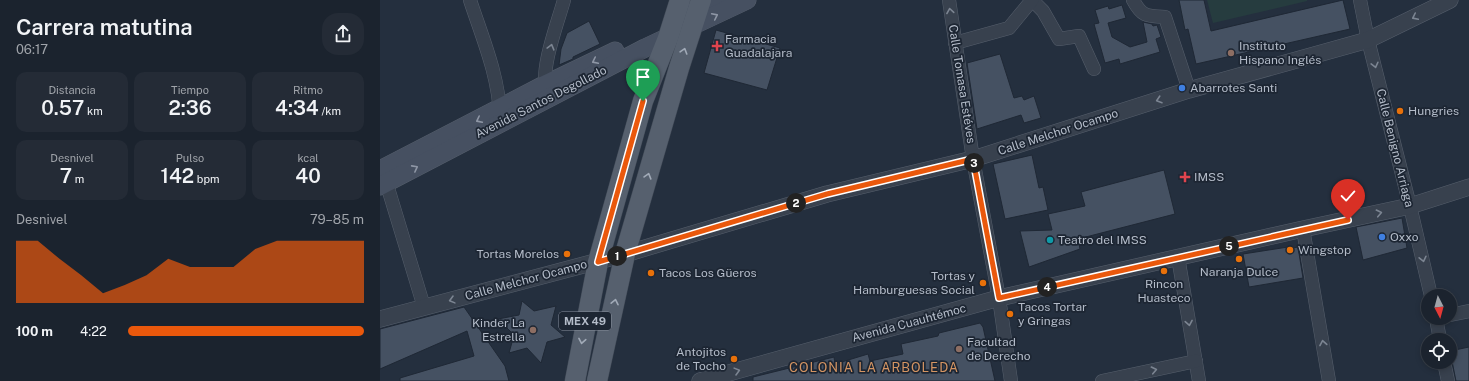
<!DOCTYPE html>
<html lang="es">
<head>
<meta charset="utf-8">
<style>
  :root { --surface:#1b232e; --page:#242b36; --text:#f1f3f6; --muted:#a0a4aa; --line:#39404a; --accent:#ea580c }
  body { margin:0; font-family:"Public Sans",sans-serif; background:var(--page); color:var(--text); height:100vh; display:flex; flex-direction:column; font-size:15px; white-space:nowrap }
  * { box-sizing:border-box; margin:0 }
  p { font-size:13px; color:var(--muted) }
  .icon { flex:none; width:22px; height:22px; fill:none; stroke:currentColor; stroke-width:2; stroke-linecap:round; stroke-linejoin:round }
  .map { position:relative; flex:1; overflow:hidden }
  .details { display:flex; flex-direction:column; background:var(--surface); width:380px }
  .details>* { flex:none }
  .needle { width:26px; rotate:174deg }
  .tools { position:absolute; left:1041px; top:289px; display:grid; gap:8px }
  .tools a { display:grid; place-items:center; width:36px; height:36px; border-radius:50%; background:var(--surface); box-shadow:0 2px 6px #0003,0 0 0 1px var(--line); font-size:20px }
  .pin { position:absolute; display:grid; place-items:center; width:34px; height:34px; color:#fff; margin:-41px -17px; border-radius:50% 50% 50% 0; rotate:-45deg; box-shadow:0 0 4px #0007 }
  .pin .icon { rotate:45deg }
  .km { position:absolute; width:20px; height:20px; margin:-10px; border-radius:50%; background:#222; color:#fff; font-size:11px; line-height:20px; text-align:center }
  .round { display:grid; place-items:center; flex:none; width:42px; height:42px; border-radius:16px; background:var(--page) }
  .summary { display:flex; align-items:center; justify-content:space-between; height:68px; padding:0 16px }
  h1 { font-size:22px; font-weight:600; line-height:30px }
  .metrics { display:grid; grid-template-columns:repeat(3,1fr); gap:6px; height:68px; padding:4px 16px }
  .metrics div { display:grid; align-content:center; border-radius:10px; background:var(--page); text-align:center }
  .metrics b { font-size:20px; font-weight:600 }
  .metrics small { font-size:11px; font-weight:400 }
  .metrics p { font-size:11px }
  .chart { height:112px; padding:8px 16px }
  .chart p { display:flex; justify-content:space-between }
  .chart svg { width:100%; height:72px; margin-top:4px; fill:var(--accent); opacity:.7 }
  ul { padding:0 16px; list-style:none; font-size:13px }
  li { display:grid; grid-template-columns:64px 48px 1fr; align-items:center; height:30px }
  li i { height:10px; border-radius:5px; background:var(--accent) }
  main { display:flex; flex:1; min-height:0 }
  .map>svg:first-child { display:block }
  .green { fill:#263c3f }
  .building { fill:#455162; stroke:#1f2835 }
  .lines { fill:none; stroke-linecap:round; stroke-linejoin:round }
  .minor-casing { stroke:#565f6c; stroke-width:14 }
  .tertiary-casing { stroke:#565f6c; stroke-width:17 }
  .secondary-casing { stroke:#565f6c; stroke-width:19 }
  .primary-casing { stroke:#414a57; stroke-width:21 }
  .minor { stroke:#38414e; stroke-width:13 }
  .tertiary { stroke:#38414e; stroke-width:16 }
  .secondary { stroke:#465061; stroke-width:18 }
  .primary { stroke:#56606e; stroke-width:20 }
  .oneway { stroke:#7c8592 }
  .oneway2 { stroke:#8e96a5 }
  .oneway3 { stroke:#a1aab7 }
  .route-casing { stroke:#fff; stroke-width:8 }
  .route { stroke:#ea580c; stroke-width:5 }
  .health-dot { fill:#e0444e; stroke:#1d2633; stroke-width:1.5 }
  .education-dot { fill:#8d6e63; stroke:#1d2633; stroke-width:1.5 }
  .shop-dot { fill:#3f7fe0; stroke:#1d2633; stroke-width:1.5 }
  .food-dot { fill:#e8710a; stroke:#1d2633; stroke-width:1.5 }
  .culture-dot { fill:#0f9aa8; stroke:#1d2633; stroke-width:1.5 }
  .labels { text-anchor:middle; stroke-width:3.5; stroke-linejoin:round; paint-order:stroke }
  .shield { fill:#1d2633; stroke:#878f9c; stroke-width:1 }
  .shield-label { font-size:11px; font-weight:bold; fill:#b4bcc9 }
  .poi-label { font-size:12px; fill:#b4bcc9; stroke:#1d2633; text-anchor:start }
  .street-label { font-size:12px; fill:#b4bcc9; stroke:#1d2633 }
  .neighbourhood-label { font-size:13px; letter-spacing:1px; fill:#d59563; stroke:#1d2633 }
</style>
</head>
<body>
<main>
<section class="details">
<div class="summary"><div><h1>Carrera matutina</h1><p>06:17</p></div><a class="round"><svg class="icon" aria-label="share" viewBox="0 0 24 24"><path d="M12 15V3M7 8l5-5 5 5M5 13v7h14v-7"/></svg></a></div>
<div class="metrics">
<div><p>Distancia</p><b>0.57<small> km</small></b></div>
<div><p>Tiempo</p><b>2:36</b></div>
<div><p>Ritmo</p><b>4:34<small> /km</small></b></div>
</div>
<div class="metrics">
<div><p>Desnivel</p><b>7<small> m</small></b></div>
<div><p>Pulso</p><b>142<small> bpm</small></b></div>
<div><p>kcal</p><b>40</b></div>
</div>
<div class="chart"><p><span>Desnivel</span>79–85 m</p>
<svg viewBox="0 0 160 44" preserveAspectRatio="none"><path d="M0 44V6L10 6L20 17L30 27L40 38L50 33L60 27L70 17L80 22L90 22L100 22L110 11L120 6L130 6L140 6L150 6L160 6V44z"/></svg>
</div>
<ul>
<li><b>100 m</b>4:22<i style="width:100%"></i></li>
</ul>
</section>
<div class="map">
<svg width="1089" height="381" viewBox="0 0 1089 381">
  <rect width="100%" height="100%" fill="#242f3e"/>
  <polygon class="green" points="827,0 927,0 927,1 833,23"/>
  <g class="building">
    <polygon points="799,0 824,0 831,31 963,0 970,29 816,64 808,29 805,30"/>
    <polygon points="742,5 746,18 728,23 732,37 750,47 767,42 763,22 772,24 773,26 777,25 781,37 776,39 780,52 740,64 739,59 725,63 714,24 719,23 715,10 728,6 729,9"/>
    <polygon points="209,21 220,44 193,57 193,59 179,65 181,49 187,33"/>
    <polygon points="336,30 400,48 387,90 324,73"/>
    <polygon points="620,54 634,98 642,96 644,100 654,96 661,118 644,123 641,115 597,129 587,63"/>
    <polygon points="652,155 659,188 663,187 668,210 625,219 613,164"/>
    <polygon points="784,170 795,214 698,239 700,249 649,267 640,231 672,230 668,214 705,206 701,192"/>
    <polygon points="1022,218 1027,248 983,260 976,227"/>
    <polygon points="908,247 908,249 918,247 923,278 869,287 863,254"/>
    <polygon points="142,301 154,311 176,306 171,325 185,337 167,342 161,363 147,348 129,353 134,335 118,319 139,315"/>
    <polygon points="84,307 125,366 129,381 20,381 20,378 94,356 87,331 0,369 0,329"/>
    <polygon points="600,323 603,327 615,381 373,381 373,377 454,357 455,364 488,354 490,361 523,354 521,344 558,336 559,333"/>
    <polygon points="1089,347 1089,381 1076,381 1070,351"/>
  </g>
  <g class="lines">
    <defs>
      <g id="minor">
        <path d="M90 0C102 37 119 76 120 116"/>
        <polyline points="569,0 593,159 619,298 631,381"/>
        <polyline points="652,0 663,11 679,39 699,36 714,69"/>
        <path d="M753 0C762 17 767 16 785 17L809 90"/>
        <polyline points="980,0 988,40 1030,206 1051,296"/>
        <polyline points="575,43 629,28 652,0"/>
        <path d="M167 91C159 71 178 22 184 0"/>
        <polyline points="4,175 44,307"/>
        <polyline points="923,229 949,381"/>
        <polyline points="798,257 819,381"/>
        <polyline points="1070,315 1089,311"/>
        <polyline points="1056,318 1060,340"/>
        <polyline points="1064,362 1068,381"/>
        <polyline points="722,381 816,361"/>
      </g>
      <g id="tertiary">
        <polyline points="0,319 245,254 447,194 593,159 809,90 988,40 1070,0"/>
        <polyline points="320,381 619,298 923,229 1030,206 1089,187"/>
      </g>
      <g id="secondary">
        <polyline points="310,14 338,0"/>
        <polyline points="0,170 164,85 235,51"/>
        <polyline points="0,186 265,48 367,0"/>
      </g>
      <g id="primary">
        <polyline points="195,381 218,262 263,101 288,38 300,0"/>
        <polyline points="217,381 245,254 299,68 321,0"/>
      </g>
    </defs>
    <use href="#minor" class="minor-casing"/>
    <use href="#tertiary" class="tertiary-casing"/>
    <use href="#secondary" class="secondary-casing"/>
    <use href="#primary" class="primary-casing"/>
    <use href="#minor" class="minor"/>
    <use href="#tertiary" class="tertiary"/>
    <use href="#secondary" class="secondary"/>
    <use href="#primary" class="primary"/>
  </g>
  <defs><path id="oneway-chevron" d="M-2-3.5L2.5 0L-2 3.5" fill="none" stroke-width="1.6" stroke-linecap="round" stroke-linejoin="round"/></defs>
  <g class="oneway">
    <use href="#oneway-chevron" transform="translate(570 11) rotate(-99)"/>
    <use href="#oneway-chevron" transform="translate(1035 17) rotate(154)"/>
    <use href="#oneway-chevron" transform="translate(171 47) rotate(-75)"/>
    <use href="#oneway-chevron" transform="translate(995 65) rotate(76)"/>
    <use href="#oneway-chevron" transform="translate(779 100) rotate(162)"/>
    <use href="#oneway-chevron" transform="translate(999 213) rotate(-12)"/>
    <use href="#oneway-chevron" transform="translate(1043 259) rotate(77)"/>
    <use href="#oneway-chevron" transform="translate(72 300) rotate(165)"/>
    <use href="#oneway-chevron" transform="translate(809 323) rotate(80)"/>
    <use href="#oneway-chevron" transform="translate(943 343) rotate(-100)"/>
    <use href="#oneway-chevron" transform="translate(774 370) rotate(-12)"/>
    <use href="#oneway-chevron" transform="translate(357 371) rotate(-15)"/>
  </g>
  <g class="oneway2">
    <use href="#oneway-chevron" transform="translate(335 16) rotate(-26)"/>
    <use href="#oneway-chevron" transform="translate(215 61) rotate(154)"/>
    <use href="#oneway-chevron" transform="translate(99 120) rotate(153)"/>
    <use href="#oneway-chevron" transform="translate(35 168) rotate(-28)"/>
  </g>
  <g class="oneway3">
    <use href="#oneway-chevron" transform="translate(304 51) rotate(-73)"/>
    <use href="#oneway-chevron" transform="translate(268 176) rotate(-74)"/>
    <use href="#oneway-chevron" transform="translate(235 302) rotate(-78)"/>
    <use href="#oneway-chevron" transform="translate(202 341) rotate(100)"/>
  </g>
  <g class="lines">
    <defs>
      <polyline id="route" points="263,101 218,262 447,194 593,159 619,298 968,220"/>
    </defs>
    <use href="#route" class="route-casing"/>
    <use href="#route" class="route"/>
  </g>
  <g class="health-dot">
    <path d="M335 40h4v4h4v4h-4v4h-4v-4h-4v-4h4z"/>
    <path d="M803 171h4v4h4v4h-4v4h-4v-4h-4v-4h4z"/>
  </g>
  <g class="education-dot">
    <circle cx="851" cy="53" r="4"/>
    <circle cx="153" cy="330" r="4"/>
    <circle cx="579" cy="349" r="4"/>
  </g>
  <g class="shop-dot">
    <circle cx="802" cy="88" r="4"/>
    <circle cx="1002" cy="237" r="4"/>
  </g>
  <g class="food-dot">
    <circle cx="1020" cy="111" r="4"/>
    <circle cx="910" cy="250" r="4"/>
    <circle cx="187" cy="254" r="4"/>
    <circle cx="859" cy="259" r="4"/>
    <circle cx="784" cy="271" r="4"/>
    <circle cx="271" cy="273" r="4"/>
    <circle cx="603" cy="283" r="4"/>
    <circle cx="630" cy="314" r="4"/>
    <circle cx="354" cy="359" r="4"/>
  </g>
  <circle class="culture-dot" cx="670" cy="240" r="4"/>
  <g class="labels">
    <rect class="shield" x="179" y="312" width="52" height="18" rx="3"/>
    <g class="shield-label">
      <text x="205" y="325">MEX 49</text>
    </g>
    <g class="poi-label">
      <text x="345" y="43">Farmacia<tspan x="345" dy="14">Guadalajara</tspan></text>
      <text x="859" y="50">Instituto<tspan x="859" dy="14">Hispano Inglés</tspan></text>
      <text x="810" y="92">Abarrotes Santi</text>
      <text x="1028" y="115">Hungries</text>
      <text x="814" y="181">IMSS</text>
      <text x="1010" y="241">Oxxo</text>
      <text x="678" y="244">Teatro del IMSS</text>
      <text x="918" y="254">Wingstop</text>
      <text x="179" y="258" text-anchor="end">Tortas Morelos</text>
      <text x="859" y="276" text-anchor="middle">Naranja Dulce</text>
      <text x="279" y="277">Tacos Los Güeros</text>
      <text x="595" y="280" text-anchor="end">Tortas y<tspan x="595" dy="14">Hamburguesas Social</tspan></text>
      <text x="784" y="288" text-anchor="middle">Rincon<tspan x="784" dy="14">Huasteco</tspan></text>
      <text x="638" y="311">Tacos Tortar<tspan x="638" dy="14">y Gringas</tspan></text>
      <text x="145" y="327" text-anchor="end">Kinder La<tspan x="145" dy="14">Estrella</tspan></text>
      <text x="587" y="346">Facultad<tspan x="587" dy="14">de Derecho</tspan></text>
      <text x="346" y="356" text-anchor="end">Antojitos<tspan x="346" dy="14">de Tocho</tspan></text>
    </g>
    <g class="street-label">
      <text transform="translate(582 84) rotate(81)" y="4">Calle Tomasa Estéves</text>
      <text transform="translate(161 102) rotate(-27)" y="4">Avenida Santos Degollado</text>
      <text transform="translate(678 132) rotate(-18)" y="4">Calle Melchor Ocampo</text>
      <text transform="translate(1015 148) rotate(76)" y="4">Calle Benigno Arriaga</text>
      <text transform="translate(146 280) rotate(-15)" y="4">Calle Melchor Ocampo</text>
      <text transform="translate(529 323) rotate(-15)" y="4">Avenida Cuauhtémoc</text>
    </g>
    <g class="neighbourhood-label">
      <text x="494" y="372">COLONIA LA ARBOLEDA</text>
    </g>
  </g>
</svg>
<div class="tools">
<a><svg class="needle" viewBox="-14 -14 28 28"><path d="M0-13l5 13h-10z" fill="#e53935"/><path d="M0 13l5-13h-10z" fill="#a0a4aa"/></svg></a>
<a><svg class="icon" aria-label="locate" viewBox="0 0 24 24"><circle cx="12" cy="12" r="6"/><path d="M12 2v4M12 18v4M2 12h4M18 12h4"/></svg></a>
</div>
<div class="pin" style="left:263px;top:101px;background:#1e9e55"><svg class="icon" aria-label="arrive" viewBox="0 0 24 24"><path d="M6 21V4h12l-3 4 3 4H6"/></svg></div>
<div class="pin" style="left:968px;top:220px;background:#d93025"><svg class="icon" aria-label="check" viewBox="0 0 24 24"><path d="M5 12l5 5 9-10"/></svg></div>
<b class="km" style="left:237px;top:256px">1</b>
<b class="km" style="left:416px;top:203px">2</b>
<b class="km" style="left:594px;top:163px">3</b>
<b class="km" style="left:667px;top:287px">4</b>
<b class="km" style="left:849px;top:246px">5</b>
</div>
</main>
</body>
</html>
